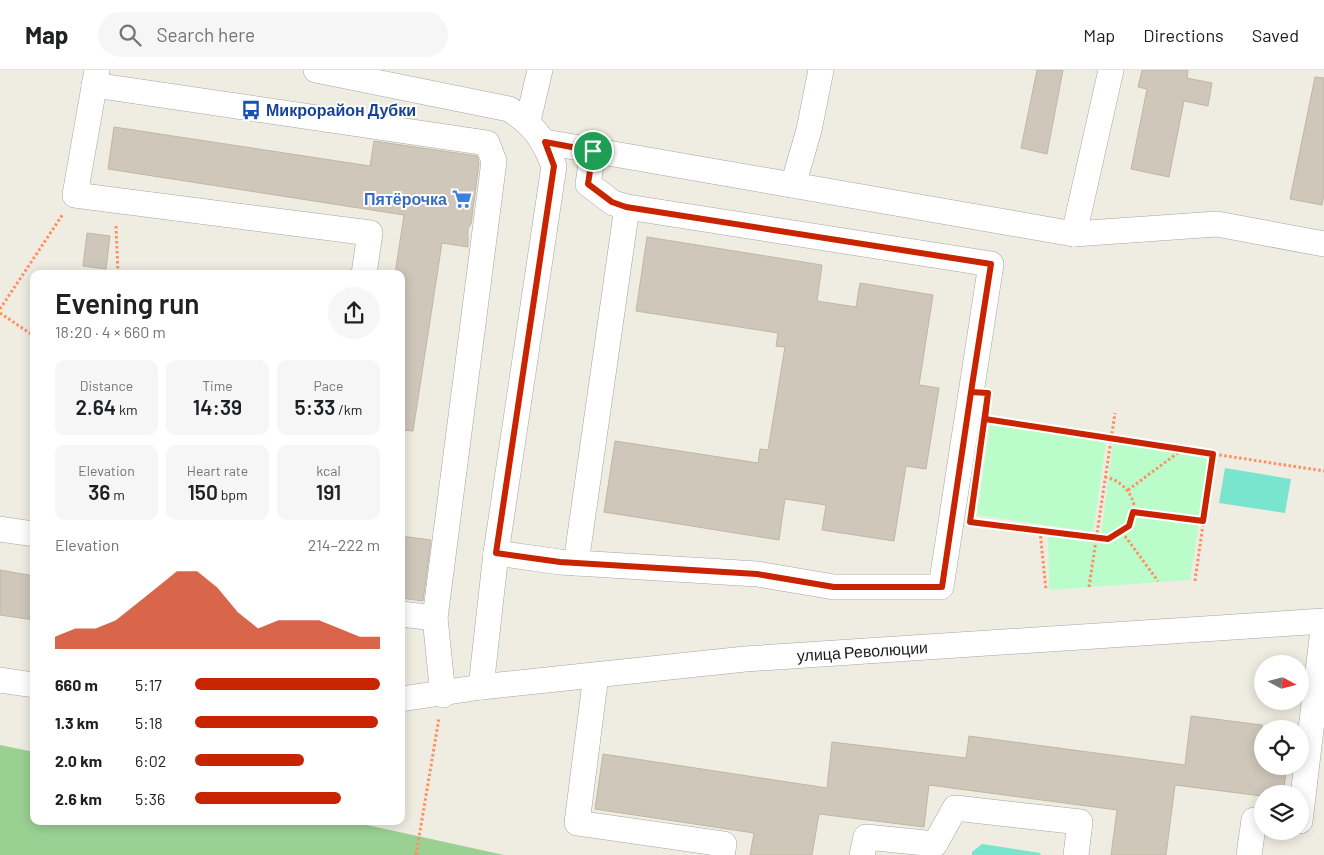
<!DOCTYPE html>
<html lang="en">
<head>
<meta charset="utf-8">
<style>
  :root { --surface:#fff; --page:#f6f6f6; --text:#202124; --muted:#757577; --line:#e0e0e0; --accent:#c92400 }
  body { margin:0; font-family:Barlow,sans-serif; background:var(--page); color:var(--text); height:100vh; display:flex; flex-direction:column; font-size:19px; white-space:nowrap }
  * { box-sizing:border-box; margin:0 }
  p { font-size:16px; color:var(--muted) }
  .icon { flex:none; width:28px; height:28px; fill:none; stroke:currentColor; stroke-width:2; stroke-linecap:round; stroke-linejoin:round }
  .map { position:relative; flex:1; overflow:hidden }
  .drawer { position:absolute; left:30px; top:200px; width:375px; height:555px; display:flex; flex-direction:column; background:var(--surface); border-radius:10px; box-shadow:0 2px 12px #0003 }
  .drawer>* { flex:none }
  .needle { width:32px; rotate:97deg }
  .buttons { position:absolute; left:1254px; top:585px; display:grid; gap:10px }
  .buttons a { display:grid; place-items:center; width:55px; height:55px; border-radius:50%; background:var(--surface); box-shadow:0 2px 12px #0003; font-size:25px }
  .pin { position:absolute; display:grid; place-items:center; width:42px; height:42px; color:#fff; margin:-21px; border:2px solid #fff; border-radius:50%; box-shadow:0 1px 5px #0007 }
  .round { display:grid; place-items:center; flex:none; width:52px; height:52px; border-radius:26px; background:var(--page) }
  .head { display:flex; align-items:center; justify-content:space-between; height:85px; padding:0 25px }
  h1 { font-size:28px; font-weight:600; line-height:38px }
  .metrics { display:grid; grid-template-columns:repeat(3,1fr); gap:8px; height:85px; padding:5px 25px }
  .metrics div { display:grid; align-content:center; border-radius:10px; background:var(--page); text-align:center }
  .metrics b { font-size:21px; font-weight:600 }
  .metrics small { font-size:14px; font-weight:400 }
  .metrics p { font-size:14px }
  .chart { height:140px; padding:10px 25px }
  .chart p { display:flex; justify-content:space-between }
  .chart svg { width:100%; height:90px; margin-top:5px; fill:var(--accent); opacity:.7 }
  ul { padding:0 25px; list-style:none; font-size:16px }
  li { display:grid; grid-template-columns:80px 60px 1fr; align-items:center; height:38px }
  li i { height:12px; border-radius:6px; background:var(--accent) }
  header { display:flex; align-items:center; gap:30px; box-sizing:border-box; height:70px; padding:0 25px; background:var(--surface); border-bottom:1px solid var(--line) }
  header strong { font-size:24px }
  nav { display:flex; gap:28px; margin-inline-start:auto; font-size:18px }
  .search { width:350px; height:45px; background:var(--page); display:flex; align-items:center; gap:12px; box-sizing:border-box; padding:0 18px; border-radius:28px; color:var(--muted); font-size:19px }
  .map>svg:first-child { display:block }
  .forest { fill:#9ad193 }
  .park { fill:#bafdcb }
  .pitch { fill:#79e5ce }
  .building { fill:#cfc7ba; stroke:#c1b6a3 }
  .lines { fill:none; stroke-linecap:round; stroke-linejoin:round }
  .minor-casing { stroke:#a4a4a4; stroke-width:26 }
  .path { stroke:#ff8e62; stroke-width:3; stroke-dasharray:2.5 2.5; stroke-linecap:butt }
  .minor { stroke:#fff; stroke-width:25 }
  .route-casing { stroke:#fff; stroke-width:10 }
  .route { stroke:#c92400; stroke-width:6 }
  .labels { text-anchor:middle; stroke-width:4; stroke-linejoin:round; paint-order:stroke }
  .transit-label { font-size:16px; font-weight:bold; fill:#164399; stroke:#fff; text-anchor:start }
  .shop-label { font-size:16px; font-weight:bold; fill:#366cbe; stroke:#fff; text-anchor:end }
  .street-label { font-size:16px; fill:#1d1d1d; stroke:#fff }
</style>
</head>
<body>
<header>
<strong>Map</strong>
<div class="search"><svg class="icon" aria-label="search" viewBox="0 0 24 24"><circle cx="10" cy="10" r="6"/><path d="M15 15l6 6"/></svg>Search here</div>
<nav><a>Map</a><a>Directions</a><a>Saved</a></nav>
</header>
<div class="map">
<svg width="1324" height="785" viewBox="0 0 1324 785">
  <rect width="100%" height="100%" fill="#efede1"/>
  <polygon class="forest" points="0,675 34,682 34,751 349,751 504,785 0,785"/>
  <g class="park">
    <polygon points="990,355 1106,372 1093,462 977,445"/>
    <polygon points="1113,373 1209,387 1190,510 1049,520 1048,466 1100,473"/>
  </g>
  <g class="pitch">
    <polygon points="1225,398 1291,409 1285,443 1219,433"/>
    <polygon points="982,774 1040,783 1041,785 972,785 972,782"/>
  </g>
  <g class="building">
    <polygon points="1037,0 1063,0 1047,84 1021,78"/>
    <polygon points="1142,0 1188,0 1187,8 1212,13 1208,36 1184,31 1169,107 1131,99 1147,19 1138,17"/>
    <polygon points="1315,7 1324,8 1324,124 1322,135 1290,129"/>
    <polygon points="114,57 370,96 374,71 477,86 479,93 471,154 468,158 468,177 442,173 413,361 401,360 401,204 395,204 404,145 108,99"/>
    <polygon points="87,163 110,166 106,199 83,196"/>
    <polygon points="647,167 822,195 817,231 856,237 860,213 933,225 919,315 939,318 926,399 906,396 894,471 822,460 826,435 785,429 779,470 604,442 615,371 758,393 760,379 768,380 785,277 776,276 778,263 636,241"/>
    <polygon points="401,466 431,470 423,531 401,528"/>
    <polygon points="0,500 34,506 34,550 0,545"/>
    <polygon points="1191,646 1262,655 1262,696 1287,696 1283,724 1262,724 1262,726 1175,715 1166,785 1111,785 1117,740 929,715 924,757 819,744 812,785 750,785 754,763 595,739 603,684 827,718 832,672 966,688 969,666 1185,695"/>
  </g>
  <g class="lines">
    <defs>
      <g id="minor">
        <polyline points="97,0 75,125 370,163 364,204"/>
        <path d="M316 0 509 39C534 55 543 68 554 96L496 483 481 617"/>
        <polyline points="94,15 487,73 494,91 435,548 401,544"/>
        <polyline points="528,51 540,0"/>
        <polyline points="545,72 1074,164 1217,154 1324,174"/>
        <polyline points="793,115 809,60 821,0"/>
        <polyline points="1074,164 1111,0"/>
        <polyline points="0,459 34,464"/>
        <polyline points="496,483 560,492 757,504 834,517 941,517 991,194 627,137 613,133 588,114 593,81"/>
        <polyline points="576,493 627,137"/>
        <polyline points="435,548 443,625"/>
        <polyline points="596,605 577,753 724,774 722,785"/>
        <polyline points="0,610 34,615"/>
        <path id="s1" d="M401 629 481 617 745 589 1324 551"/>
        <polyline points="1300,751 1324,551"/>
        <polyline points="862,785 866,767 935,774 955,738 1080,752 1076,785"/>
        <polyline points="1249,785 1254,750 1262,751"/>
      </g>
    </defs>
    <use href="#minor" class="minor-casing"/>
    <g class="path">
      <polyline points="116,156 118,204"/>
      <polyline points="0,239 63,144"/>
      <polyline points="0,243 34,266"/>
      <polyline points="992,350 1324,401"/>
      <polyline points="1128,420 1183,379"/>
      <polyline points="1133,442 1203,451"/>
      <path d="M976 453 1108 469C1115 466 1123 463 1128 457 1144 437 1127 411 1105 407"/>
      <polyline points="1040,461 1046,520"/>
      <polyline points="1122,462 1158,511"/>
      <polyline points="1195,511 1213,384"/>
      <polyline points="1089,517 1115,343"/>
      <polyline points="416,785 439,648"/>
    </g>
    <use href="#minor" class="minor"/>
  </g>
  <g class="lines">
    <defs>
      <polyline id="route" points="593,81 545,72 554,96 496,483 560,492 757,504 834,517 942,517 971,322 988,323 985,349 1213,384 1203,451 1133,442 1129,456 1108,469 970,452 988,323 971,322 991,194 626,137 612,132 588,114 593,81"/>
    </defs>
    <use href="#route" class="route-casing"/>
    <use href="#route" class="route"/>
  </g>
  <defs>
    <symbol id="bus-bare" viewBox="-9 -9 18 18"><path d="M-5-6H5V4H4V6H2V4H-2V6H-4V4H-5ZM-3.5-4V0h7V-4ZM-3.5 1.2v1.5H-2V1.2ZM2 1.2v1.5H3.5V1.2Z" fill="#1a4fb4" stroke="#fff" stroke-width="2.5" paint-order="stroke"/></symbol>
    <symbol id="supermarket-bare" viewBox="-9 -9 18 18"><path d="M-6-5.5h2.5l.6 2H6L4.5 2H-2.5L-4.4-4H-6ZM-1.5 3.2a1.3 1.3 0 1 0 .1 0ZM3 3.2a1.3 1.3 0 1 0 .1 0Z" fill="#3f7fe0" stroke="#fff" stroke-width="2.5" paint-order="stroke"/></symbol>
  </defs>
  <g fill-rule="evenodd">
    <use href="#bus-bare" x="237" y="26" width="28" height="28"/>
    <use href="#supermarket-bare" x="448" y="115" width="28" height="28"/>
  </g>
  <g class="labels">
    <g class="transit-label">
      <text x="266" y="46">Микрорайон Дубки</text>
    </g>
    <g class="shop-label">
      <text x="447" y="135">Пятёрочка</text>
    </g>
    <g class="street-label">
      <text dy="6" stroke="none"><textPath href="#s1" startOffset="464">улица Революции</textPath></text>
    </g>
  </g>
</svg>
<div class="buttons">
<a><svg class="needle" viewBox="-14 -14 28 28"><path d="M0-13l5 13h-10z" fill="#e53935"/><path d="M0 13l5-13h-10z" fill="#757577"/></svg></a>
<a><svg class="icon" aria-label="locate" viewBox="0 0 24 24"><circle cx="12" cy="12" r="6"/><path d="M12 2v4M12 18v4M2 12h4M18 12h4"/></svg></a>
<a><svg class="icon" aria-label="layers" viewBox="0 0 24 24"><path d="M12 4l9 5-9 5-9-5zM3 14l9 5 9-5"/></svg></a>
</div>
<div class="pin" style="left:593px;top:81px;background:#1e9e55"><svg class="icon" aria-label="arrive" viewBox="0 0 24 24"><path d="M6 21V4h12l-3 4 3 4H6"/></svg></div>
<section class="drawer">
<div class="head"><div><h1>Evening run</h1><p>18:20 · 4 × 660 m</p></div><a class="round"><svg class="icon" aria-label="share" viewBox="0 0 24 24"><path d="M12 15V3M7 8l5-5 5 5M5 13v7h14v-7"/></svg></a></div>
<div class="metrics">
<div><p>Distance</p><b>2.64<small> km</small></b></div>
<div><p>Time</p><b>14:39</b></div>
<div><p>Pace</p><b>5:33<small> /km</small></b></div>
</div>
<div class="metrics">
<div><p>Elevation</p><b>36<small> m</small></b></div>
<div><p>Heart rate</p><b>150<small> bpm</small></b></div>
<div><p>kcal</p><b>191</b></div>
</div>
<div class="chart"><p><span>Elevation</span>214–222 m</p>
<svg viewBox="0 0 160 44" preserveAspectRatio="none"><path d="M0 44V38L10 34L20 34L30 30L40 22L50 14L60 6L70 6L80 14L90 26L100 34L110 30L120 30L130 30L140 34L150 38L160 38V44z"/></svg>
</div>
<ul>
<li><b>660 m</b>5:17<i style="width:100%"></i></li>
<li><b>1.3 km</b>5:18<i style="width:99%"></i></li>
<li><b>2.0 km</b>6:02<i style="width:59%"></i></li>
<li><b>2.6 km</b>5:36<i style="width:79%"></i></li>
</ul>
</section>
</div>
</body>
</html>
